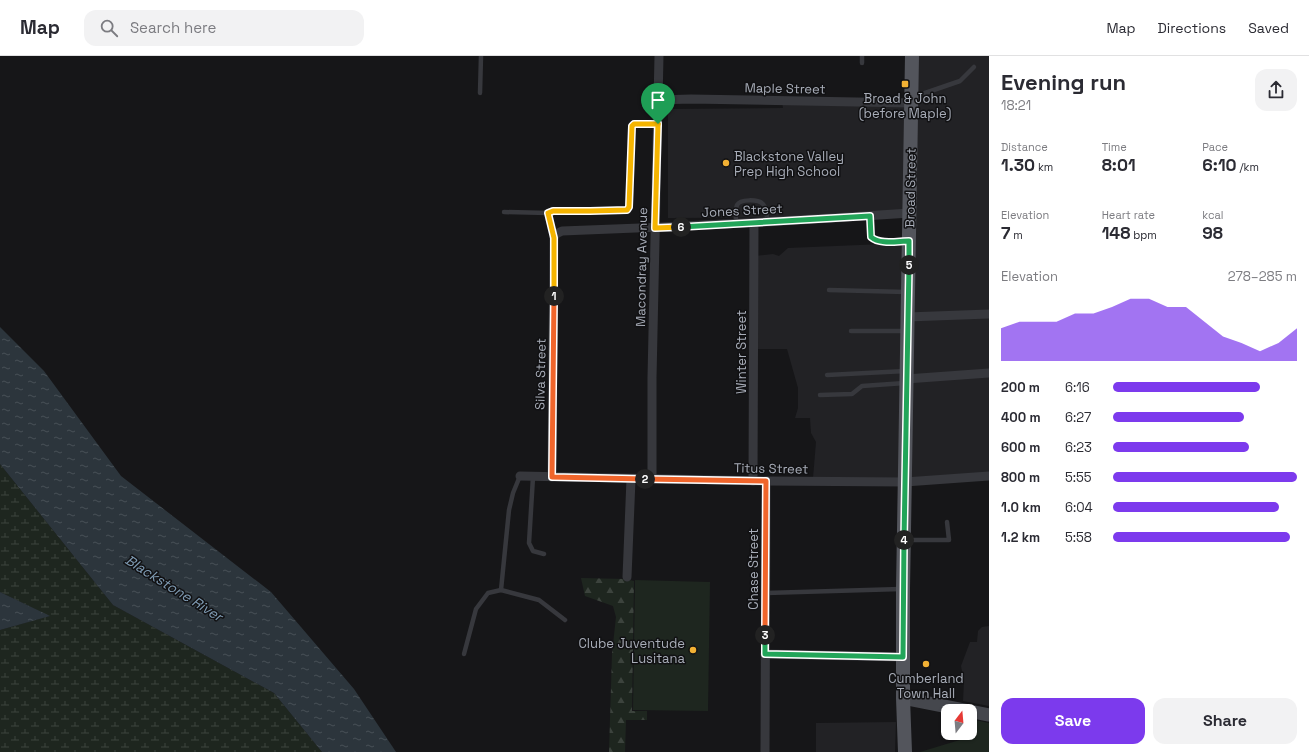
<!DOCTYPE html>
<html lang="en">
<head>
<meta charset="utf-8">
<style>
  :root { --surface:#fff; --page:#f2f2f3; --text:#2b2b33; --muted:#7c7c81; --line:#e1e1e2; --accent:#7c3aed }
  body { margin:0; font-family:"Space Grotesk",sans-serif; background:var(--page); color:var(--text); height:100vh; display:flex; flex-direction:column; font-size:15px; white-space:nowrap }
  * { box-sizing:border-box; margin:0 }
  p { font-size:13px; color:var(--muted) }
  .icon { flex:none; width:22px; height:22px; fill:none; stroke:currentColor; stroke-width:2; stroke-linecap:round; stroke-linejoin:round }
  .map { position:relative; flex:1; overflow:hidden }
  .panel { display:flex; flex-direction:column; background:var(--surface); width:320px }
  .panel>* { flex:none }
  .needle { width:26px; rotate:16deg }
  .controls { position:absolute; left:941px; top:648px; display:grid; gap:8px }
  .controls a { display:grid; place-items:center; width:36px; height:36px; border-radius:8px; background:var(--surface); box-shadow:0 1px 3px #0004; font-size:20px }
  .pin { position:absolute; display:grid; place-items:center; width:34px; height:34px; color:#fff; margin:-41px -17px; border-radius:50% 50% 50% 0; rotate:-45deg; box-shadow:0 0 4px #0007 }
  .pin .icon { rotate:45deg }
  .km { position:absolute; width:20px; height:20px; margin:-10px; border-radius:50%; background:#222; color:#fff; font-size:11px; line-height:20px; text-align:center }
  .round { display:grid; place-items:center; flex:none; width:42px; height:42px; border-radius:12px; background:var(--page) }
  .head { display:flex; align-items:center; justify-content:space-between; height:68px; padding:0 12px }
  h1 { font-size:22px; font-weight:600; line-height:30px }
  .stats { display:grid; grid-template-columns:repeat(3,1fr); gap:6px; height:68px; padding:4px 12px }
  .stats div { display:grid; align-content:center }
  .stats b { font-size:17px; font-weight:600 }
  .stats small { font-size:11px; font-weight:400 }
  .stats p { font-size:11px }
  .chart { height:112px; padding:8px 12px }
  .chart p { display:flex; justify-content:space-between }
  .chart svg { width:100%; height:72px; margin-top:4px; fill:var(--accent); opacity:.7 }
  .action { display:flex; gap:8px; margin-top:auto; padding:8px 12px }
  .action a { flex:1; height:46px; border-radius:12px; background:var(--accent); color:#fff; font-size:16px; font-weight:600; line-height:46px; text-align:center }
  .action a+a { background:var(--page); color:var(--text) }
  ul { padding:0 12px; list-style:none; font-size:13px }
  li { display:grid; grid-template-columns:64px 48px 1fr; align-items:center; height:30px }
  li i { height:10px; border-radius:5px; background:var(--accent) }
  header { display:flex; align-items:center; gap:24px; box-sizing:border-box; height:56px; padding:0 20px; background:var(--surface); border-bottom:1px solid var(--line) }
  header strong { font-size:19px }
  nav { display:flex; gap:22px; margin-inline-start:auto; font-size:14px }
  .search { width:280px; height:36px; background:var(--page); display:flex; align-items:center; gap:10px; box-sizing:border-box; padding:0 14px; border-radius:12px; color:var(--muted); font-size:15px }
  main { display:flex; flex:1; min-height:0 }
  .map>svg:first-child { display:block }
  .built { fill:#222225 }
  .grass { fill:#1e261f }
  .forest { fill:url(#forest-firs) }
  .wetland { fill:url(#wetland-marsh) }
  .water { fill:url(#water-ripples) }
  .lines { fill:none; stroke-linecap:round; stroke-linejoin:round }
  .lane { stroke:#37383d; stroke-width:4.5 }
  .street { stroke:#37383d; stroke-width:9 }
  .secondary { stroke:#45474d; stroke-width:13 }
  .primary { stroke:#53555c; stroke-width:14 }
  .split-1-casing { stroke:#fff; stroke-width:8 }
  .split-2-casing { stroke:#fff; stroke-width:8 }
  .split-3-casing { stroke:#fff; stroke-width:8 }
  .split-4-casing { stroke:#fff; stroke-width:8 }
  .split-5-casing { stroke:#fff; stroke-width:8 }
  .split-6-casing { stroke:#fff; stroke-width:8 }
  .split-7-casing { stroke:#fff; stroke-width:8 }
  .split-1 { stroke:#f5b400; stroke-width:5 }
  .split-2 { stroke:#f0652b; stroke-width:5 }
  .split-3 { stroke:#f0652b; stroke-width:5 }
  .split-4 { stroke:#22a559; stroke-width:5 }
  .split-5 { stroke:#22a559; stroke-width:5 }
  .split-6 { stroke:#22a559; stroke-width:5 }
  .split-7 { stroke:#f5b400; stroke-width:5 }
  .poi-dot { fill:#f2b134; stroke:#111113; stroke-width:1.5 }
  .labels { text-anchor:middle; stroke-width:3; stroke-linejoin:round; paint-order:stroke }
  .street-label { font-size:13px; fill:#a8adb8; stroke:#111113 }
  .poi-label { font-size:13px; fill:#a8adb8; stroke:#111113 }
  .water-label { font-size:14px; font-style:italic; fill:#7f9bb3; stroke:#111113 }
</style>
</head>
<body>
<header>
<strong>Map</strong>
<div class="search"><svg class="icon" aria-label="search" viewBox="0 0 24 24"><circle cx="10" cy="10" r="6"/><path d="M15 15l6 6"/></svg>Search here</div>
<nav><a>Map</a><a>Directions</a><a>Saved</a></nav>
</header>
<main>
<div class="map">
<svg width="989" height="696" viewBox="0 0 989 696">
  <defs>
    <pattern id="forest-firs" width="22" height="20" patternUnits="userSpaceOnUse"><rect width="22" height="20" fill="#1e261f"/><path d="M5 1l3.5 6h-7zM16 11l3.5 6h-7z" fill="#3c433d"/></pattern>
    <pattern id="wetland-marsh" width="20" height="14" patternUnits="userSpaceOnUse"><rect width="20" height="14" fill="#1e261f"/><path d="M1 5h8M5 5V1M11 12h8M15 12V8" fill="none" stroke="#3c433d"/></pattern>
    <pattern id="water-ripples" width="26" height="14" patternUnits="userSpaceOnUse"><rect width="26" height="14" fill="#2c353c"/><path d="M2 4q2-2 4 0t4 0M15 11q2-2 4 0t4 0" fill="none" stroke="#485056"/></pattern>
  </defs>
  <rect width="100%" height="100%" fill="#161618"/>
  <g class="built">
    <polygon points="912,0 989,0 989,424 813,422 816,386 811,377 810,362 795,362 798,352 798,332 787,293 755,293 754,200 773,198 779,200 788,192 907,187 910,161 668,162 668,53 783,52 782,46 909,47"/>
    <polygon points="989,570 989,650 963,645 964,625 961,610 970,586 977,586 978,575 982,571"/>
    <polygon points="896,666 895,696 816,696 816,667"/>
  </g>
  <g class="grass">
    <polygon points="635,524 710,526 708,655 633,654"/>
    <polygon points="970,663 989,667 989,696 920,696 963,683 965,677 970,677"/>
  </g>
  <polygon class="forest" points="581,522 625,523 634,525 632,655 647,655 647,664 626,664 625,696 609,696 612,598 616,561 613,550 585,540"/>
  <polygon class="wetland" points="0,408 113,549 274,637 322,696 0,696 0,574 49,560 0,536"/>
  <g class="water">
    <polygon points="0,271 44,315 121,420 271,536 354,633 396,696 322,696 274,637 113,549 0,408"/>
    <polygon points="0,536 50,560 0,574"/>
  </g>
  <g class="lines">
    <g class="lane">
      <polyline points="862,7 862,0"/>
      <polyline points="480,37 481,0"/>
      <polyline points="915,45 925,37 960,25 974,11"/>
      <polyline points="504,156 548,157 553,155 590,155 627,154 629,151 632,70 634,68 658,68"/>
      <polyline points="548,157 554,181"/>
      <path d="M870 160 871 181C880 188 896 185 907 185"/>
      <path d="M736 168C736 162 735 154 737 149 740 143 758 143 763 148 767 152 767 161 767 166"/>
      <polyline points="829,234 906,236"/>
      <polyline points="851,275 905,275"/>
      <polyline points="827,319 906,315"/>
      <polyline points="820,339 852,338 862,330 905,327"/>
      <polyline points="520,420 513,437 509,454 501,534 539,544 565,564"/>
      <polyline points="533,421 529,487 533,495 544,498"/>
      <polyline points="906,484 949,484 947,466"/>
      <polyline points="766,537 901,533"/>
      <polyline points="464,598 476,553 488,537 501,534"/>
    </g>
    <g class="street">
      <polyline points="658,44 691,43 911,47"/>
      <polyline points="907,261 989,258"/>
      <polyline points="906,323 989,317"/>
      <polyline points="520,420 766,425 905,426 989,420"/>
      <path d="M552 421 554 182 556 178 562 175C678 171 794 165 910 157"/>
      <polyline points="652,423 652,322 659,0"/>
      <polyline points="753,425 754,167"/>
      <polyline points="627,521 631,423"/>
      <polyline points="765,598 903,601"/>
      <polyline points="765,696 766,425"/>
    </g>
    <polyline class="secondary" points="903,642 989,659"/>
    <polyline class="primary" points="905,696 903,642 903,533 912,0"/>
  </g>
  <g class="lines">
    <defs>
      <polyline id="split-1" points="554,240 554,182 548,157 553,155 590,155 627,154 629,151 632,70 634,68 658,68"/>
      <polyline id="split-2" points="554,240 552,421 645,423"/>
      <polyline id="split-3" points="645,423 766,425 765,579"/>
      <polyline id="split-4" points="765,579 765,598 903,601 904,484"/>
      <polyline id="split-5" points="904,484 909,209"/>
      <path id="split-6" d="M681 171 870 160 871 181C880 189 898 185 909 185V209"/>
      <polyline id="split-7" points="658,68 655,172 681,171"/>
    </defs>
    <use href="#split-1" class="split-1-casing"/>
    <use href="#split-2" class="split-2-casing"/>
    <use href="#split-3" class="split-3-casing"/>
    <use href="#split-4" class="split-4-casing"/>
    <use href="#split-5" class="split-5-casing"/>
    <use href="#split-6" class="split-6-casing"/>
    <use href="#split-7" class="split-7-casing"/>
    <use href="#split-1" class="split-1"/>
    <use href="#split-2" class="split-2"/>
    <use href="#split-3" class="split-3"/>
    <use href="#split-4" class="split-4"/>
    <use href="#split-5" class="split-5"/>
    <use href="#split-6" class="split-6"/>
    <use href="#split-7" class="split-7"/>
  </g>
  <g class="poi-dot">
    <rect x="901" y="24" width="8" height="8" rx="2"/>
    <circle cx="726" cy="107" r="4"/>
    <circle cx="693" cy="594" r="4"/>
    <circle cx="926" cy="608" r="4"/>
  </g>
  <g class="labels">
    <g class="street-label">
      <text transform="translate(785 32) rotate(1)" y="5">Maple Street</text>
      <text transform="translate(910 132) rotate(-89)" y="5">Broad Street</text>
      <text transform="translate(742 154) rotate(-3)" y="5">Jones Street</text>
      <text transform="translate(641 211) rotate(-89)" y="5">Macondray Avenue</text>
      <text transform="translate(741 296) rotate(-90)" y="5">Winter Street</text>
      <text transform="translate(540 318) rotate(-89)" y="5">Silva Street</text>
      <text transform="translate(771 412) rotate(1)" y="5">Titus Street</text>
      <text transform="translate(753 513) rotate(-90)" y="5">Chase Street</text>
    </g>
    <g class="poi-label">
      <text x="905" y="47">Broad &amp; John<tspan x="905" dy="15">(before Maple)</tspan></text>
      <text x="734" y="105" text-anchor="start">Blackstone Valley<tspan x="734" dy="15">Prep High School</tspan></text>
      <text x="685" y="592" text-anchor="end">Clube Juventude<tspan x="685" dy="15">Lusitana</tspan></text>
      <text x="926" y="627">Cumberland<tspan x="926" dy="15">Town Hall</tspan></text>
    </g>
    <g class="water-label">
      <text transform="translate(174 532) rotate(32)" y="5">Blackstone River</text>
    </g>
  </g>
</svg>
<div class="controls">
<a><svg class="needle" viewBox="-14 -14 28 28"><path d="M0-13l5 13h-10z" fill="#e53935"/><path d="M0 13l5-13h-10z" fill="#7c7c81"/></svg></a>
</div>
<div class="pin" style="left:658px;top:68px;background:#1e9e55"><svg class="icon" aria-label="arrive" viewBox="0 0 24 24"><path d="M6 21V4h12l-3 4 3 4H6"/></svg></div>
<b class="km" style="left:554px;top:240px">1</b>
<b class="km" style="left:645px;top:423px">2</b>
<b class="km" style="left:765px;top:579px">3</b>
<b class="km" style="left:904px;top:484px">4</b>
<b class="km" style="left:909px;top:209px">5</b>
<b class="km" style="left:681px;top:171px">6</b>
</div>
<section class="panel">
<div class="head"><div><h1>Evening run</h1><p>18:21</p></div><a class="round"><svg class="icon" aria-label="share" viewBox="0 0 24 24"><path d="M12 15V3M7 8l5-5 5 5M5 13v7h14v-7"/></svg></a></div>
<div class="stats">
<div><p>Distance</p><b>1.30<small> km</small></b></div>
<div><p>Time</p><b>8:01</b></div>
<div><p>Pace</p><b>6:10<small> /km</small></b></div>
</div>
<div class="stats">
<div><p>Elevation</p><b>7<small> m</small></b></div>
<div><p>Heart rate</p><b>148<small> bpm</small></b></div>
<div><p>kcal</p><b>98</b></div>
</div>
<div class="chart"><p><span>Elevation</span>278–285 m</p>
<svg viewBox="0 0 160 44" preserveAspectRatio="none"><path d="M0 44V24L10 20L20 20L30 20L40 15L50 15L60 11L70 6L80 6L90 11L100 11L110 20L120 29L130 33L140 38L150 33L160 24V44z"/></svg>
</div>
<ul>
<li><b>200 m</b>6:16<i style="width:80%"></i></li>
<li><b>400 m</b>6:27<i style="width:71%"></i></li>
<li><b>600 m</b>6:23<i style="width:74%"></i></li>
<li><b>800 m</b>5:55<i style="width:100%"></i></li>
<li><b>1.0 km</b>6:04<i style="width:90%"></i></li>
<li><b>1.2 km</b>5:58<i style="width:96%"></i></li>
</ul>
<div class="action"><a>Save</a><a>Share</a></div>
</section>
</main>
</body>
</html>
